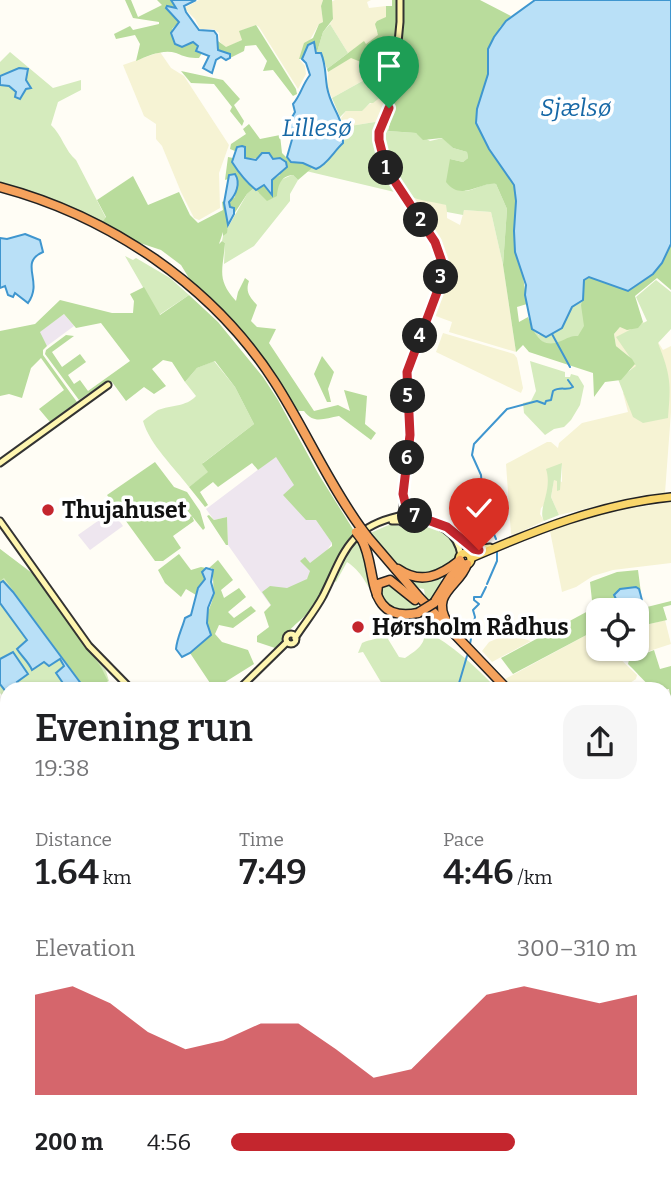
<!DOCTYPE html>
<html lang="en">
<head>
<meta charset="utf-8">
<style>
  :root { --surface:#fff; --page:#f6f6f6; --text:#202124; --muted:#757577; --accent:#c4262e }
  body { margin:0; font-family:Bitter,serif; background:var(--page); color:var(--text); height:100vh; display:flex; flex-direction:column; font-size:26px; white-space:nowrap }
  * { box-sizing:border-box; margin:0 }
  p { font-size:23px; color:var(--muted) }
  .icon { flex:none; width:38px; height:38px; fill:none; stroke:currentColor; stroke-width:2; stroke-linecap:round; stroke-linejoin:round }
  .map { position:relative; flex:1; overflow:hidden }
  .side { position:absolute; left:0px; top:682px; width:672px; height:502px; display:flex; flex-direction:column; background:var(--surface); border-radius:21px 21px 0 0; box-shadow:0 2px 5px #0004 }
  .side>* { flex:none }
  .controls { position:absolute; left:586px; top:598px; display:grid; gap:14px }
  .controls a { display:grid; place-items:center; width:63px; height:63px; border-radius:14px; background:var(--surface); box-shadow:0 2px 5px #0004; font-size:35px }
  .pin { position:absolute; display:grid; place-items:center; width:60px; height:60px; color:#fff; margin:-72px -30px; border-radius:50% 50% 50% 0; rotate:-45deg; box-shadow:0 0 7px #0007 }
  .pin .icon { rotate:45deg }
  .km { position:absolute; width:35px; height:35px; margin:-18px; border-radius:50%; background:#222; color:#fff; font-size:19px; line-height:35px; text-align:center }
  .round { display:grid; place-items:center; flex:none; width:74px; height:74px; border-radius:21px; background:var(--page) }
  .headline { display:flex; align-items:center; justify-content:space-between; height:119px; padding:0 35px }
  h1 { font-size:38px; font-weight:600; line-height:52px }
  .metrics { display:grid; grid-template-columns:repeat(3,1fr); gap:10px; height:119px; padding:7px 35px }
  .metrics div { display:grid; align-content:center }
  .metrics b { font-size:35px; font-weight:600 }
  .metrics small { font-size:19px; font-weight:400 }
  .metrics p { font-size:19px }
  .chart { height:196px; padding:14px 35px }
  .chart p { display:flex; justify-content:space-between }
  .chart svg { width:100%; height:126px; margin-top:7px; fill:var(--accent); opacity:.7 }
  ul { padding:0 35px; list-style:none; font-size:23px }
  li { display:grid; grid-template-columns:112px 84px 1fr; align-items:center; height:52px }
  li i { height:18px; border-radius:9px; background:var(--accent) }
  .map>svg:first-child { display:block }
  .industrial { fill:#eee6ef }
  .farmland { fill:#f6f3d4 }
  .green { fill:#d5ebbd }
  .forest { fill:#b9dc9c }
  .water { fill:#b9e0f7; stroke:#3f96cf; stroke-width:2 }
  .lines { fill:none; stroke-linecap:round; stroke-linejoin:round }
  .stream { stroke:#3f96cf; stroke-width:2 }
  .secondary-casing { stroke:#333; stroke-width:9 }
  .primary-casing { stroke:#222; stroke-width:10 }
  .highway-casing { stroke:#222; stroke-width:11 }
  .secondary { stroke:#fff6b0; stroke-width:5 }
  .primary { stroke:#f9d66b; stroke-width:7 }
  .highway { stroke:#f5a25d; stroke-width:8 }
  .highway-bridge-casing { stroke:#222; stroke-width:11; stroke-linecap:butt }
  .highway-bridge { stroke:#f5a25d; stroke-width:8 }
  .route-casing { stroke:#fff; stroke-width:14 }
  .route { stroke:#c4262e; stroke-width:9 }
  .poi-dot { fill:#c4262e; stroke:#fff; stroke-width:2.5 }
  .labels { text-anchor:middle; stroke-width:7; stroke-linejoin:round; paint-order:stroke }
  .poi-label { font-size:23px; font-weight:bold; fill:#111; stroke:#fff; text-anchor:start }
  .water-label { font-size:24px; font-style:italic; fill:#1768a6; stroke:#fff }
</style>
</head>
<body>
<div class="map">
<svg width="671" height="1184" viewBox="0 0 671 1184">
  <rect width="100%" height="100%" fill="#fffdf5"/>
  <g class="industrial">
    <polygon points="64,314 74,326 47,346 39,332"/>
    <polygon points="276,456 332,543 307,579 271,606 228,545 227,517 214,520 206,509"/>
    <polygon points="112,511 123,526 90,550 78,535"/>
  </g>
  <g class="farmland">
    <polygon points="199,0 323,0 321,6 323,22 319,24 299,59 305,66 306,74 298,89 259,27 256,25 240,31 242,40 226,48 220,42 219,33 213,29 200,29 195,19 184,8"/>
    <polygon points="335,0 371,0 367,2 369,8 386,6 386,18 377,21 376,30 379,35 366,45 364,42 348,53 330,24 333,19 331,2"/>
    <polygon points="160,52 171,68 184,76 229,145 219,173 220,208 199,220 194,218 181,192 162,146 156,139 156,124 144,116 123,65"/>
    <polygon points="351,57 368,58 373,75 332,98 327,87 328,72"/>
    <polygon points="387,92 389,101 381,121 344,127 341,118 346,111 364,108"/>
    <polygon points="412,196 447,205 447,218 460,225 464,210 491,212 503,265 516,352 449,332 452,322 433,315 445,284 448,267 447,255 428,219"/>
    <polygon points="643,322 648,326 663,350 671,346 671,412 665,493 640,496 559,515 551,497 554,479 562,482 562,464 549,477 546,503 541,508 540,514 544,521 514,535 511,534 506,464 547,442 551,442 558,448 559,443 582,423 628,412 623,393 637,382 631,370 632,359 616,346 614,334 620,327 638,328"/>
    <polygon points="443,333 514,354 517,358 523,388 521,393 436,352"/>
    <polygon points="671,502 671,563 613,570 593,576 576,587 562,592 550,531 608,512"/>
    <polygon points="641,618 646,625 665,620 671,644 634,656 635,649 637,649 637,621"/>
    <polygon points="592,632 598,649 610,650 613,652 637,675 636,679 619,690 513,689 505,679"/>
    <polygon points="508,634 531,641 492,662 482,651 489,642"/>
  </g>
  <g class="green">
    <polygon points="330,24 348,53 327,69 321,53 317,52 323,32"/>
    <path d="M10 52 53 88 81 80V90L58 102 51 125C62 135 65 151 76 160L106 218 101 224 0 184V62Z"/>
    <polygon points="384,69 387,92 373,103 370,103 362,111 346,111 340,117 332,98"/>
    <path d="M381 121C373 148 388 172 403 194L306 171 312 168 323 166 333 152 343 143 344 127Z"/>
    <path d="M382 125 387 126 388 131 416 133 430 141 443 138 453 148 467 152 468 158 463 162 450 159 465 191C476 190 485 182 496 184L507 209 503 265 491 212 464 210 463 215 447 212 446 205C435 202 418 201 408 195 389 185 380 145 382 125Z"/>
    <path d="M293 175 298 180 290 194V201L254 246 224 264 225 243 222 241 223 236 247 194 254 188 259 193C267 189 286 176 293 175Z"/>
    <polygon points="125,256 133,260 136,258 170,278 189,295 159,315"/>
    <path d="M656 280 671 292V329L658 343C671 376 671 384 668 418L643 423 633 417 618 379 636 366 616 337 647 321 636 297Z"/>
    <polygon points="584,292 611,320 553,350 537,337 533,329 539,335 564,322 574,304 583,300"/>
    <path d="M214 361 235 387 254 424 203 463 209 472 189 487C174 467 150 445 143 421 148 417 153 413 158 410 171 405 186 407 196 396L185 382 197 368Z"/>
    <polygon points="530,361 565,372 565,377 570,377 571,374 578,376 584,386 580,405 571,420 564,427 554,429 545,435 524,413 523,403 531,401 536,391"/>
    <path d="M562 463 560 490 557 491V481L554 480 551 497 559 515 544 521C537 509 553 491 546 469Z"/>
    <path d="M418 523 437 526 453 538 459 554C457 562 451 565 444 569 413 591 387 555 368 534L391 524 408 528Z"/>
    <path d="M359 538 364 547 370 578 391 611 419 614V617C368 622 378 582 347 562L336 582 332 580 345 553Z"/>
    <polygon points="0,549 37,577 106,671 109,681 107,682 109,689 7,690 7,701 0,693"/>
    <polygon points="407,576 441,576 442,588 432,604 425,596 424,589 414,587"/>
    <polygon points="385,582 403,591 422,610 396,611 382,601 379,585"/>
    <path d="M380 622 401 629 388 639 399 657 405 658C415 651 427 645 424 630 453 645 475 666 497 689H385L363 652 358 653 362 643C372 638 376 642 385 631Z"/>
    <polygon points="7,1003 7,1022 3,1025 7,1031 7,1079 0,1077 0,1005"/>
    <polygon points="97,1178 159,1178 160,1184 98,1184"/>
  </g>
  <g class="forest">
    <path d="M125 0H131L138 17 162 5 157 0H171L176 4 179 22 172 29 182 47 193 42 199 46 197 51 202 53 199 58C189 58 185 57 176 53 163 49 148 56 136 61L140 44 135 35 116 39 114 34 130 26 133 30 159 24V22L133 18Z"/>
    <polygon points="323,0 332,0 333,19 323,32 317,52 314,43 308,45 302,59 299,59 304,43 313,38 319,24 323,22 321,6"/>
    <polygon points="392,0 397,0 398,25 391,92 389,101 385,101 387,92 384,70 373,75 368,58 361,62 351,58 328,72 327,69 364,41 366,44 378,35 375,24 377,21 386,17 386,6 392,6"/>
    <path d="M404 0H480L511 16 500 27 489 49 488 73 477 109 476 123 489 149 514 185 522 269 527 304 517 307 519 322 528 317C534 333 541 350 561 341 568 338 570 336 578 336L584 326 581 305 584 294V281L589 277 628 291C650 273 659 272 671 244V290L657 278 635 296 643 322 638 328 627 330 620 327 614 334 616 346 632 359 635 364 621 380 605 382 594 397 593 373 529 352 523 345 516 352 503 265 507 209 496 184C480 182 461 202 446 182L450 159 463 162 468 158 467 152 453 148 442 138 423 140 416 133 388 131 395 101 400 59Z"/>
    <polygon points="256,25 296,89 297,94 293,96 273,70 263,71 267,61 256,45 245,46 244,51 230,58 230,54 218,50 218,41 226,47 242,40 239,31"/>
    <polygon points="181,71 223,80 240,99 234,105 244,121 242,126 230,111 232,107 214,84 191,83"/>
    <path d="M249 124 260 139 280 135 282 153 291 162 304 163 312 168 298 180 293 175C280 176 278 186 277 196L267 201 256 190 264 185 271 194 272 180 280 175 273 159 244 158 237 147 235 151 230 149 231 144 246 134 243 129Z"/>
    <polygon points="228,157 233,158 232,162 245,180 254,188 247,194 234,214 234,209 230,207 229,201 235,197 236,183 229,175 228,179 225,180"/>
    <path d="M133 176 148 205 179 192 190 215 198 223 223 210 222 202 224 201 228 225 227 233 223 236V232L219 244 222 241 225 243C223 270 216 279 236 301L238 292 245 278 249 281C245 292 250 297 257 305L251 321 257 327 276 329 269 343 314 411 338 405 350 411 344 390 367 396 365 424 376 433 371 440 339 416C325 418 314 425 304 411H298L247 337 199 289 195 288 181 265 161 250 134 241 101 224 106 217 97 200Z"/>
    <path d="M144 287 160 315 189 295 218 322 263 377 278 400 319 475 356 534C333 557 329 585 310 610 302 621 283 632 282 642L275 648 257 642V636L269 627 264 612 271 605 262 592 270 586 287 588 307 579 310 571 300 561 305 557 310 563 332 546V543L316 520H306L283 495 294 485 276 457 258 470 252 463 218 487 213 482 200 492 208 505 205 507 189 487 208 472 202 464 254 424 235 387 215 361 197 368 185 382 172 362 163 360 152 369 166 386 154 394 144 387 126 401 112 382H106L79 400 45 354 46 350 66 335 74 336 52 352 62 367 80 354 86 362 68 375 74 384 80 380 88 391 130 361 101 323 76 328 64 314 40 332 47 346 43 350V355L77 402 50 422 39 409 64 390 41 358 31 368 22 398 9 394 0 396V331L35 324 60 300 112 313H133L134 301 130 294Z"/>
    <polygon points="322,356 334,372 328,389 331,402 327,402 314,374"/>
    <polygon points="155,462 174,487 187,492 200,511 205,528 203,530 187,510 178,514 181,521 192,516 194,521 173,536 181,548 163,561 155,561 107,495"/>
    <polygon points="209,515 214,520 227,517 228,545 226,545 207,516"/>
    <polygon points="0,549 37,577 46,590 101,667 108,681 105,683 107,689 86,689 4,578 0,581"/>
    <polygon points="179,554 191,570 201,567 206,568 202,572 205,579 196,595 186,589 181,597 165,583 158,570"/>
    <path d="M218 560 233 580 221 590 224 598 239 588 246 597 228 612 234 618 251 606 256 611 233 628 219 625 215 634 222 642 248 650 254 664 214 689 190 653 211 635C210 629 207 625 207 619 207 610 212 605 213 597 214 589 213 576 212 568H209Z"/>
    <polygon points="638,570 641,593 636,587 620,589 619,607 622,611 598,611 598,642 596,638 590,582 617,572"/>
    <polygon points="671,601 671,605 663,607 667,620 645,625 641,618 643,608"/>
    <polygon points="590,610 592,632 513,674 501,658"/>
    <path d="M654 650 660 669 671 666V698L669 689C649 692 643 678 628 664L629 660Z"/>
    <polygon points="670,747 671,804 665,804 665,750"/>
  </g>
  <g class="water">
    <polygon points="171,0 196,0 184,6 186,12 199,30 214,31 217,35 218,50 230,54 230,58 226,60 221,57 216,60 212,73 203,68 209,56 196,51 198,46 193,42 182,47 175,44 171,33 179,22 166,8 167,6 176,8"/>
    <polygon points="535,0 671,0 671,244 662,263 653,274 628,291 589,277 584,280 583,300 572,307 562,328 546,337 532,329 525,295 526,285 515,252 514,231 516,201 514,185 489,149 476,123 477,109 488,74 488,49 494,37 506,21"/>
    <path d="M314 42 316 53H321C326 65 325 75 327 87 331 110 344 115 343 143 334 151 327 165 316 169L303 163 291 162 287 157 293 136 284 131 295 112 293 104C301 95 302 85 310 75L306 63 302 59 308 45Z"/>
    <polygon points="19,68 28,69 26,80 31,88 26,89 20,99 15,97 16,92 9,86 0,85 0,76"/>
    <path d="M242 146 245 147V158L256 160 262 153H269L273 159 280 158 286 162 287 167 272 180V195L264 185 256 190C246 182 239 173 232 162L237 147Z"/>
    <path d="M235 174C241 183 236 195 229 202L230 207 234 208V214L228 225 224 203 229 175Z"/>
    <path d="M25 234 40 240 43 252C18 263 44 281 28 303L15 293 13 297 8 295 5 286 0 288V238L7 239Z"/>
    <path d="M206 568 213 570 211 582 214 593 208 608 207 623 211 635 190 653 182 657 176 649C177 638 182 629 185 618L191 615 198 588 205 579 202 572Z"/>
    <path d="M3 581 13 592 85 689H67L56 673 64 666 60 659 49 666 44 662 32 670C28 661 22 657 17 649L27 640 0 603V583Z"/>
    <path d="M636 587 639 589C642 599 646 612 638 621L637 611H622L614 595 620 589Z"/>
    <polygon points="13,652 28,674 17,682 22,689 7,690 7,693 0,684 0,659"/>
  </g>
  <g class="lines">
    <g class="stream">
      <polyline points="552,334 570,367"/>
      <path d="M496 539 484 510 481 475 472 455 474 444 507 409 537 401 545 404 546 401 551 400 553 391C560 386 567 391 573 387L568 380"/>
      <polyline points="487,584 497,561 497,552"/>
      <polyline points="470,644 475,617 473,610 479,604 474,600 474,597 481,597 486,587"/>
      <polyline points="457,690 467,656"/>
      <polyline points="670,944 671,943"/>
      <polyline points="665,946 668,945"/>
      <polyline points="471,1184 475,1178"/>
    </g>
    <defs>
      <g id="secondary">
        <polyline points="400,0 400,22 393,94 381,126 379,140 389,174 406,195 435,242 442,262 439,287 407,371 410,435 403,483 403,511"/>
        <polyline points="0,463 108,385"/>
        <polyline points="407,510 420,517"/>
        <polyline points="0,521 89,646 132,690"/>
        <path d="M392 521H400L407 525 416 519C438 523 457 531 461 555"/>
        <polyline points="449,528 474,549 490,547"/>
        <circle cx="291" cy="639" r="5"/>
        <path d="M295 638C304 624 315 611 323 596 344 554 347 528 399 516"/>
        <polyline points="238,690 287,642"/>
        <polyline points="0,926 7,916"/>
        <polyline points="0,1002 7,1001"/>
        <polyline points="665,1088 671,1087"/>
        <polyline points="161,1178 161,1184"/>
        <polyline points="209,1178 216,1184"/>
        <polyline points="413,1178 430,1184"/>
        <polyline points="537,1178 538,1184"/>
        <polyline points="300,1184 308,1178"/>
        <polyline points="398,1184 400,1178"/>
      </g>
      <g id="primary">
        <circle cx="465" cy="559" r="6"/>
        <path d="M471 558C536 530 600 504 671 497"/>
      </g>
      <g id="highway">
        <path d="M0 187C109 216 212 285 274 381 305 429 327 481 361 528"/>
        <polyline points="367,536 420,598 508,690"/>
        <path d="M362 540C378 568 364 624 418 613"/>
        <path d="M398 569C421 585 440 576 460 560"/>
        <polyline points="377,595 378,584 390,580 415,600"/>
        <polyline points="434,603 451,576 463,564"/>
        <path d="M447 622C430 593 460 586 467 564"/>
        <polyline points="665,893 671,901"/>
      </g>
    </defs>
    <use href="#secondary" class="secondary-casing"/>
    <use href="#primary" class="primary-casing"/>
    <use href="#highway" class="highway-casing"/>
    <use href="#secondary" class="secondary"/>
    <use href="#primary" class="primary"/>
    <use href="#highway" class="highway"/>
    <defs>
      <g id="highway-bridge">
        <polyline points="361,528 367,536"/>
        <polyline points="356,532 362,540"/>
        <polyline points="418,613 434,603"/>
      </g>
    </defs>
    <use href="#highway-bridge" class="highway-bridge-casing"/>
    <use href="#highway-bridge" class="highway-bridge"/>
  </g>
  <g class="lines">
    <defs>
      <polyline id="route" points="389,108 379,132 379,140 386,168 435,242 442,262 439,287 407,372 410,435 403,494 407,510 414,515 447,527 474,549 479,550"/>
    </defs>
    <use href="#route" class="route-casing"/>
    <use href="#route" class="route"/>
  </g>
  <g class="poi-dot">
    <circle cx="48" cy="510" r="7"/>
    <circle cx="358" cy="627" r="7"/>
  </g>
  <g class="labels">
    <g class="poi-label">
      <text x="62" y="518">Thujahuset</text>
      <text x="372" y="635">Hørsholm Rådhus</text>
    </g>
    <g class="water-label">
      <text x="576" y="116">Sjælsø</text>
      <text x="317" y="136">Lillesø</text>
    </g>
  </g>
</svg>
<div class="controls">
<a><svg class="icon" aria-label="locate" viewBox="0 0 24 24"><circle cx="12" cy="12" r="6"/><path d="M12 2v4M12 18v4M2 12h4M18 12h4"/></svg></a>
</div>
<div class="pin" style="left:389px;top:108px;background:#1e9e55"><svg class="icon" aria-label="arrive" viewBox="0 0 24 24"><path d="M6 21V4h12l-3 4 3 4H6"/></svg></div>
<div class="pin" style="left:479px;top:550px;background:#d93025"><svg class="icon" aria-label="check" viewBox="0 0 24 24"><path d="M5 12l5 5 9-10"/></svg></div>
<b class="km" style="left:386px;top:168px">1</b>
<b class="km" style="left:421px;top:220px">2</b>
<b class="km" style="left:441px;top:277px">3</b>
<b class="km" style="left:420px;top:336px">4</b>
<b class="km" style="left:408px;top:396px">5</b>
<b class="km" style="left:407px;top:458px">6</b>
<b class="km" style="left:415px;top:516px">7</b>
<section class="side">
<div class="headline"><div><h1>Evening run</h1><p>19:38</p></div><a class="round"><svg class="icon" aria-label="share" viewBox="0 0 24 24"><path d="M12 15V3M7 8l5-5 5 5M5 13v7h14v-7"/></svg></a></div>
<div class="metrics">
<div><p>Distance</p><b>1.64<small> km</small></b></div>
<div><p>Time</p><b>7:49</b></div>
<div><p>Pace</p><b>4:46<small> /km</small></b></div>
</div>
<div class="chart"><p><span>Elevation</span>300–310 m</p>
<svg viewBox="0 0 160 44" preserveAspectRatio="none"><path d="M0 44V9L10 6L20 12L30 22L40 28L50 25L60 19L70 19L80 28L90 38L100 35L110 22L120 9L130 6L140 9L150 12L160 9V44z"/></svg>
</div>
<ul>
<li><b>200 m</b>4:56<i style="width:70%"></i></li>
</ul>
</section>
</div>
</body>
</html>
